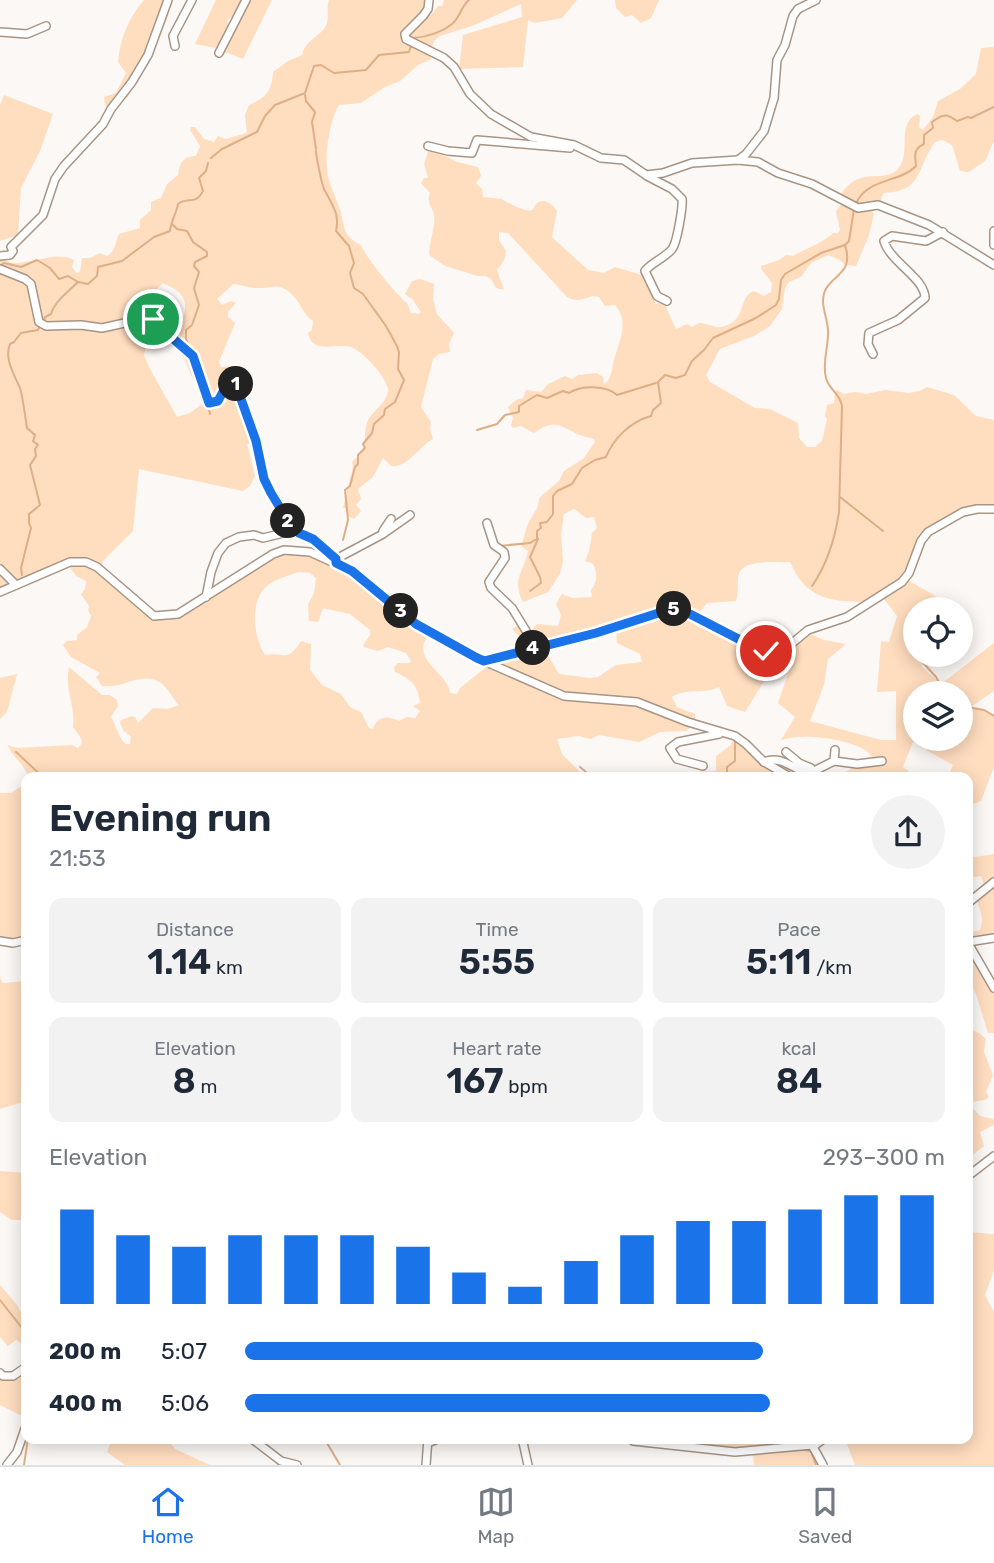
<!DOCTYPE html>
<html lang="en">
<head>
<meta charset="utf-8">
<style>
  :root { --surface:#fff; --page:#f2f2f3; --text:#1f2937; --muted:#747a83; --line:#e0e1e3; --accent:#1a73e8 }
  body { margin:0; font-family:Rubik,sans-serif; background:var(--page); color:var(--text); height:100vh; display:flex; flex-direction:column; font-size:26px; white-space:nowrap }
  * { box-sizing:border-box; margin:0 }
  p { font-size:23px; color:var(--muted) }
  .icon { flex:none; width:38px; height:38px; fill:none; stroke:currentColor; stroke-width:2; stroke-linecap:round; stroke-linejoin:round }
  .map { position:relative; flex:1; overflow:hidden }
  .side { position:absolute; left:21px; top:772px; width:952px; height:672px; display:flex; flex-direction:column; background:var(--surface); border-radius:14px; box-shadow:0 4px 18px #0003 }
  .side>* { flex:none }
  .buttons { position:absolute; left:903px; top:597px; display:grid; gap:14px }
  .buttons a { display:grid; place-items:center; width:70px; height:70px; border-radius:50%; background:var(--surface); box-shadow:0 4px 18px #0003; font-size:35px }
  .pin { position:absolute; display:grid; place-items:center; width:60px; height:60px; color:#fff; margin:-30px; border:4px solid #fff; border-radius:50%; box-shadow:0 2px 7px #0007 }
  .km { position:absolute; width:35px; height:35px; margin:-18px; border-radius:50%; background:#222; color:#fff; font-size:19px; line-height:35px; text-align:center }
  .round { display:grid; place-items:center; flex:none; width:74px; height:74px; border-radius:37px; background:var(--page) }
  .head { display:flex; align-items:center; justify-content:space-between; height:119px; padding:0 28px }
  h1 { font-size:38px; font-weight:600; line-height:52px }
  .stats { display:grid; grid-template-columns:repeat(3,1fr); gap:10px; height:119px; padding:7px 28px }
  .stats div { display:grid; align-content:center; border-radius:14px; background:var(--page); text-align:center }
  .stats b { font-size:35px; font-weight:600 }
  .stats small { font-size:19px; font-weight:400 }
  .stats p { font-size:19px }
  .chart { height:196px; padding:14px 28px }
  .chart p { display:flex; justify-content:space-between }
  .chart svg { width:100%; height:126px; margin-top:7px; stroke:var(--accent); stroke-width:6 }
  ul { padding:0 28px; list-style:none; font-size:23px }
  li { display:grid; grid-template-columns:112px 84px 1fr; align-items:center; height:52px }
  li i { height:18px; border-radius:9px; background:var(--accent) }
  .tabs { display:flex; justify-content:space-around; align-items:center; height:98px; border-top:2px solid var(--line); background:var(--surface); font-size:19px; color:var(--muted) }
  .tabs a { display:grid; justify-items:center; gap:4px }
  .tabs .on { color:var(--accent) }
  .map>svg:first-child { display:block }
  .green { fill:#ffddbf; fill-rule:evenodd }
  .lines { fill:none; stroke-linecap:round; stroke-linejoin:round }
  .stream { stroke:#ddaf87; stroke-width:2 }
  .minor-casing { stroke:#a79484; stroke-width:10 }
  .minor { stroke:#fff; stroke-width:7 }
  .route-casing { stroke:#fff; stroke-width:14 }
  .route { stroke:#1a73e8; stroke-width:9 }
</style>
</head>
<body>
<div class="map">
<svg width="994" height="1465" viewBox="0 0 994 1465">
  <rect width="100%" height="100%" fill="#fcf8f5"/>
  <g class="green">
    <path d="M144 0H173C166 19 165 35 147 45 138 69 137 108 105 106L104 97 116 93 126 73 118 62C120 39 129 17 144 0Z"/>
    <polygon points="216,0 242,0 233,16 227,20 228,26 216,48 195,44"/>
    <polygon points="249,0 272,0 243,59 223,51 233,29 239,26 239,19"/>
    <path d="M329 0H430L424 13 431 15 438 6H442L444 0H577L562 18 535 23 528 20 523 67 459 69 463 35 522 17 521 4 472 26 440 36 434 41 430 51 431 59 418 65 400 81 385 87 361 103 339 105C330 120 325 151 327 169 328 183 336 196 340 210 345 227 343 237 361 245 364 255 398 297 407 303L411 313 418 314 421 312 413 300 405 294 412 281 420 279 434 284 433 299 437 314 454 333 449 344 450 352 439 354 433 359 421 407 431 422 430 429 433 439C418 447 408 468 391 466L383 458 373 477 358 489 361 499 356 505 361 511 354 519 347 516V508H343L353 467 352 462C355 458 362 454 363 450 366 442 364 431 367 423 371 411 386 405 388 391 389 380 365 354 355 349 341 340 312 357 308 333L312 330 313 321C304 315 302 307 296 299 281 280 273 289 255 288 248 288 241 284 233 284L217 299 222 305 231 301 236 303 228 312V317L235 323 219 362 221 367 233 366 244 387 259 443 247 444 255 476 250 486 243 491 139 469 133 531 103 561 100 569 151 614 173 615 269 556 301 551 326 555 403 613 432 631C405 659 448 671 450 693L457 694 460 688 490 664 486 661 531 647 512 629 517 626 532 630 537 624 558 626 561 615 556 604 562 594 573 598 592 597 591 590C598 582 598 571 592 563L585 561 589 551 592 533 597 528 594 517 586 518 574 509 564 514 561 535 563 561 560 574 548 592 523 602C511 579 524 572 528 551L521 546C524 539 525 531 528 524 532 514 539 510 539 498L559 481 564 471 584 458 595 442 594 439C588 437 582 436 577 434 557 423 552 421 534 433L521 426 513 428 511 425 513 418 508 407 516 400 523 398 526 390 541 392 548 384 565 376 572 379 578 375 597 373 603 377 604 384 607 382C612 375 612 368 614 360 619 342 630 321 615 305L605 306 599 297 592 296C583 300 576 302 567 297L508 233 499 232V240L506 251 504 260 497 270 504 290 496 288 491 279 486 276H478L445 266 429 255C429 243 436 224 434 214 432 206 426 203 430 193L421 183 424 178H428L424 164 430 146 435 151 457 162 478 167 481 176 476 183 482 189 483 197 502 199C505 202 527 213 532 210 535 208 535 203 539 202 546 198 554 206 557 211L552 237 554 239 588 270 604 273 615 267 642 275 656 304 663 301 676 329 687 324 692 327 699 323C706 323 714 328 721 327 748 322 737 297 754 291L764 296 771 292 772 283 761 269V266L779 260 786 255 793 256C804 250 826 241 833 233H838L840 230 836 211 844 201 839 197C859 164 882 184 897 170 913 154 895 125 917 114L920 116 919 127 923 130 933 117 938 101 960 89 976 74 981 48 994 47V141L985 161 969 172 960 171 952 145 942 140 935 142C915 170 924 191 883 193L880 204 869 206 874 214 869 235 856 266 845 265 840 260 828 255 811 263 801 277 789 282 785 288 782 309 770 326 754 336 720 349 706 375 710 382 755 408 770 409 798 423 799 438 807 447H815L822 441 827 419 825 416 827 405 834 403 835 393 837 390 844 394 855 392 866 394 885 390 909 393 920 391 927 387 954 395 976 416 994 420V510C981 509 974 511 962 516 924 531 922 544 906 579L942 600 941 605 943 609H915V654L935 655 921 666 941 684 994 643V691L972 706C979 711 988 710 994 716V767L981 801 973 804 968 800V777H948L953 765 926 750V744L913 742 903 767 914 775 913 777H837L856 766 865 768 876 764C873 759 870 753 865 750 844 738 804 733 781 740L795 717 778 703 790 668 769 673 745 712 727 706 719 687C704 695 688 687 672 697L677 707 695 714V725L686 731 660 732 639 742 599 735 591 739 579 736 557 739 562 754 585 777H28C25 764 12 758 8 745L17 748 72 745 78 748 82 743 81 738 73 727C76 707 64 688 69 667L102 695H110L117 700 118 706 111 717C117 726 117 737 126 744H130L131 737 123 730 120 723 121 720 132 716 135 717 138 723 153 708 168 709 179 705C172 698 169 689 161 683 143 670 122 689 102 686L96 677 100 673 71 657 63 645 67 641 77 640V635L87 627 91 616 88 610 89 606 81 594 85 589 86 581 76 576 66 562 0 592V258C22 273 50 248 74 260L72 267 76 273 80 272 82 258H90L100 253 107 256C116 251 115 242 119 234L140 228V220L151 210V202L161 198 167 184 178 175C179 163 184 156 196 156L200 146 190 130 191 127H195L204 139 214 142 218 136 225 139 247 133 245 115 249 105C266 98 272 91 273 72L288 61 302 55C306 38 322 37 327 23 329 16 326 8 329 0ZM163 283C172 288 180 290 184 300 188 312 180 321 180 333 180 355 194 383 206 401L190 413 177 417 150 369 144 355 149 334 159 327C151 311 147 296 163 283ZM790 562C801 587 815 598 843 601 852 602 857 600 865 605L881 595 897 616 889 642 881 641 877 692 896 691V740H881L810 721 824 685 828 659 846 644 824 640 806 632 775 650 760 649 695 618 707 603 736 601C739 592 737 586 738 577 741 558 775 563 790 562ZM298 572 310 573 316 578 314 593 308 605 309 621 318 622 323 608 350 614 370 630V635L363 645 364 647 378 651 388 647 406 653 411 661 409 663H398L394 667 395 672C411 679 418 685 420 703L413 706 420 711 415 718 407 717 399 721C388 715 377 716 373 729L369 728 361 712 350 707 341 694 322 685 310 670 311 644 301 641C286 664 286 651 265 655 254 638 250 607 263 590 272 579 286 577 298 572ZM616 629 617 643 640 654 642 662 616 665 598 677 589 678 559 674 543 647ZM915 693H961V738H915Z"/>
    <polygon points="615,0 659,0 651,18 641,23 632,15 625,17 616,8"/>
    <polygon points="4,95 53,114 40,151 21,188 18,235 0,241 0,105"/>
    <polygon points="17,674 7,712 0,719 0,678"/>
    <path d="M735 735 765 761 791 777H675C688 774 701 771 716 771V756L731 745Z"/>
    <polygon points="26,783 26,939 7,943 0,940 0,793 11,793"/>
    <path d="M994 854V937L968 940 994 987V1033H988L976 994 968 979V933L980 930C984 919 981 910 976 899L985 888 981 876 968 878V858Z"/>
    <polygon points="0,976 2,983 26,981 26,1101 0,1109"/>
    <polygon points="968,1029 979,1033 986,1039 984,1052 993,1075 986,1092 989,1097 985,1100 972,1102 970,1105 980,1116 994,1119 994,1125 980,1132 984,1146 968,1159"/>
    <polygon points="0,1171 26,1173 26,1220 12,1220 0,1212"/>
    <polygon points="968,1232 994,1234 994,1270 985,1295 994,1312 994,1465 855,1465 845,1439 968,1438"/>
    <polygon points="0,1285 17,1305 26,1322 26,1346 16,1340 8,1346 0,1337"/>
    <polygon points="26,1361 26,1418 0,1405 0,1369 7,1373 22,1368"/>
    <polygon points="109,1439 167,1439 175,1449 210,1465 125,1465 107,1452 110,1444"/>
    <polygon points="635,1439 794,1439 793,1447 813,1448 821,1465 754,1465 753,1454"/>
  </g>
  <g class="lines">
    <g class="stream">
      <path d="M412 41 414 38C427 37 442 32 452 24 460 18 461 6 469 0"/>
      <polyline points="305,95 306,101 315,112 312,122 316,149"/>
      <path d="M316 151C316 156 322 185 324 189 332 205 340 213 336 231L349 246 354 263 350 273 354 288 363 294 386 326 397 346 399 352 398 369 404 380 395 402 385 409 384 415 374 424 372 433 363 444 365 448 358 455V464L355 467 350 486 345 490 348 520 343 540"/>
      <polyline points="211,158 222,149 257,132 265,116 275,105 305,93 314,66 321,65 334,73 366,70 379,55 409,52 411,46"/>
      <path d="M856 204C866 178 900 183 916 166 915 156 913 149 924 144V135L933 128 932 122C943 114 946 113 957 121L968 117 971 118 994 107"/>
      <polyline points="172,224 177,229 187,231 193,242 207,252 207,256 195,262 194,266 199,272 194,288 199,305 192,325 186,330 186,339 190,348"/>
      <path d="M1 265 4 263 21 267 37 260 50 268 59 279 68 276 78 282 88 284 97 276 98 267 122 261 154 237 170 231C171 221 177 212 178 204 188 196 195 206 203 191L199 178 206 171 208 163"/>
      <path d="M44 321 45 317 51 314C55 301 69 291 78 282"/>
      <polyline points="195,372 205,399"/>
      <polyline points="208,404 210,414"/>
      <path d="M477 430 497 424 505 415 519 412V406L537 395 547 398 563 391 569 393C581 385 606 385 617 395L656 383"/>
      <polyline points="840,497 883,531"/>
      <path d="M499 546 530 543 537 539V531L541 528 540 523 547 522 553 514V496L557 491 572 484 582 468 595 460 606 457C614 438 630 422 651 416L653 410 661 403 658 382 665 375 676 378 685 375 692 361 704 350 713 338 756 318 776 305 779 299 781 280 785 274 821 253 845 245 849 241 854 209"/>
      <path d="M22 575 21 568 31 528 29 523V514L40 505 30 465 36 456 35 449 38 445 33 441 35 435 27 428C26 421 22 394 20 388 14 374 4 359 10 344L14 342 21 333 38 330 40 326"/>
      <path d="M812 586C828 563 835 539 839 512L842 406C840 393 829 390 826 378 822 363 828 349 828 334 829 323 823 312 823 301 823 274 856 279 845 245"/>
      <polyline points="530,591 541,583 540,577 530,557 538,539"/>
      <polyline points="908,646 914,653"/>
      <polyline points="915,654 936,677 945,693"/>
      <polyline points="961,706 984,710 994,716"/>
      <polyline points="16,752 43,777"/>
      <polyline points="580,767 592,777"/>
      <polyline points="727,777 727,767 735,761 735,741"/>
      <polyline points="0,1300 26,1333"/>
      <polyline points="324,1438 340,1465"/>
      <polyline points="797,1449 811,1451 816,1465"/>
      <polyline points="24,1465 28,1438"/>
    </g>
    <defs>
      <g id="minor">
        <polyline points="429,0 428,9 423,16 405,34 406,39 444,58 454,67 470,94 491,114 531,137 574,145 601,158 624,160 646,175 663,173 692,163 738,160 758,162 778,173 812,184 858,208 878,205 929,225 994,265"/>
        <polyline points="0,32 27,34 46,26"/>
        <polyline points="175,46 173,36 192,0"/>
        <polyline points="219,53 246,0"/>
        <polyline points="428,146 448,151 472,153 477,140 570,148"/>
        <polyline points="738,160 746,154 764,131 774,98 777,60 785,45 793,16 798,9 816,0"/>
        <path d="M647 176 672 189 682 199C683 207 677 243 672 249 665 258 652 262 645 271L657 296 667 301"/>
        <polyline points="994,231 994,245"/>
        <polyline points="0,256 10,255 13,251 11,247 43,215 55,179 64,166 103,124 111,109 132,82 148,55 168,0"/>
        <polyline points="0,269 25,279 31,284 39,322 46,326 81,325 102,328 147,318 160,323 170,336 193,356 210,403 218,402 226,383 232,381 236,385 256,441 264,479 271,493 291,526 299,533 313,539 336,559 336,563"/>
        <path d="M873 354 868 344 869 333 898 320 925 298C925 278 890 262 884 241L892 236 926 241 943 232"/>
        <polyline points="487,523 494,545 504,552 505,558 489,582 491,588 512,608 536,647"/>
        <polyline points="383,531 391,519"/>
        <polyline points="336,559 383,534 410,515"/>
        <polyline points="0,569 16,585"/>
        <polyline points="0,592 70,562 86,562 97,567 154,616 178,614 273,554 284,550 310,552 352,571 416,624 477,658 564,696 637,702 688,722 735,736 746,744 764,762 790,777"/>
        <polyline points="206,597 211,572 218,553 226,543 239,537 254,535 263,538 296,530"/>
        <polyline points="485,660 596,633 671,609 688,613 756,648 778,651 790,645 808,630 847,617 902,582 909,573 921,541 928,532 963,512 977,509 994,509"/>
        <polyline points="786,752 799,763 811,768 811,773"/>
        <polyline points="834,761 857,764 882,761"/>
        <path d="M764 762C781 755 792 768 808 774L834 761 835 750"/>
        <polyline points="703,766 677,759 670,748 678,742 719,734"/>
        <polyline points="968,903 994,882"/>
        <polyline points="0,941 13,943 26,940"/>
        <polyline points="968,942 994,938"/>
        <polyline points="968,943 994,988"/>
        <polyline points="968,1176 994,1156"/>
        <polyline points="0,1373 3,1376 13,1376 26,1367"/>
        <polyline points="251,1438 281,1461 297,1465"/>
        <polyline points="522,1438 528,1465"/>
        <polyline points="632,1438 633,1441 735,1452 812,1445 823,1465"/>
        <polyline points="430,1442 440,1438"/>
        <polyline points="814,1446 825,1438"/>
        <polyline points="7,1465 17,1452 26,1426"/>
        <polyline points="426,1465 428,1438"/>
      </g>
    </defs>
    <use href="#minor" class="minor-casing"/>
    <use href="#minor" class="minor"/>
  </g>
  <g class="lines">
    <defs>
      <polyline id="route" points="153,319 160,323 170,336 193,356 209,403 218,401 229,380 236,385 256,441 264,479 271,493 291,526 299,533 313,539 336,559 336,563 352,571 416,624 477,658 484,661 596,633 671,609 688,613 756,648 766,651"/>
    </defs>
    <use href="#route" class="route-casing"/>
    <use href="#route" class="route"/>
  </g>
</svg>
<div class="buttons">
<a><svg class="icon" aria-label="locate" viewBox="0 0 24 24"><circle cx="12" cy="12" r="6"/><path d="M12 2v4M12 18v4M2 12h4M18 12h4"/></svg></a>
<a><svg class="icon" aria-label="layers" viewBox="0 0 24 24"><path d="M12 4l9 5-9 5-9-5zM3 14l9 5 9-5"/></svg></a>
</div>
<div class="pin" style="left:153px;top:319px;background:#1e9e55"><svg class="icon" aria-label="arrive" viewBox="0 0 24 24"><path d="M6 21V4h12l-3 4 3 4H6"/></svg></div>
<div class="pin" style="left:766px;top:651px;background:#d93025"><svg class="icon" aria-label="check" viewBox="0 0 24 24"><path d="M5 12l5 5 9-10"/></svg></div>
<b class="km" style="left:236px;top:384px">1</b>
<b class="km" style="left:288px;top:521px">2</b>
<b class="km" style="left:401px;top:611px">3</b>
<b class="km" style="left:533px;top:648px">4</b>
<b class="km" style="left:674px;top:609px">5</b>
<section class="side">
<div class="head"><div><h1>Evening run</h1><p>21:53</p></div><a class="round"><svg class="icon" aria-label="share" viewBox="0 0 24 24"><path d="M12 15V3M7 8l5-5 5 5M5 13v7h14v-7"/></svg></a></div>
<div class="stats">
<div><p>Distance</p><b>1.14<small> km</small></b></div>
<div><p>Time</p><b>5:55</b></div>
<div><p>Pace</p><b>5:11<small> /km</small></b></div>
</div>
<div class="stats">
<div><p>Elevation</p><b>8<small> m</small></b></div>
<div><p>Heart rate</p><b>167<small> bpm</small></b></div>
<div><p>kcal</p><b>84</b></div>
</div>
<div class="chart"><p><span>Elevation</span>293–300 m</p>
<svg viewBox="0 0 160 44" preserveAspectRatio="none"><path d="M5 44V11M15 44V20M25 44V24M35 44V20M45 44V20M55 44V20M65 44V24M75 44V33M85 44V38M95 44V29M105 44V20M115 44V15M125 44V15M135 44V11M145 44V6M155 44V6"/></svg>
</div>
<ul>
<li><b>200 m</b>5:07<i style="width:74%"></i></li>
<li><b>400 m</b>5:06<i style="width:75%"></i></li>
</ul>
</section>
</div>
<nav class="tabs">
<a class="on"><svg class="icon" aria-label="home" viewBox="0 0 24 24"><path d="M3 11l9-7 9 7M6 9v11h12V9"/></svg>Home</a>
<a><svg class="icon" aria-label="map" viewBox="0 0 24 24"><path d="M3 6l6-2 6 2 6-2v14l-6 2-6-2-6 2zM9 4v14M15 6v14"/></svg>Map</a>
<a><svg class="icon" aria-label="saved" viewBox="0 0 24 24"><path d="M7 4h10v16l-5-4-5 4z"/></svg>Saved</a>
</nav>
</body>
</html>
